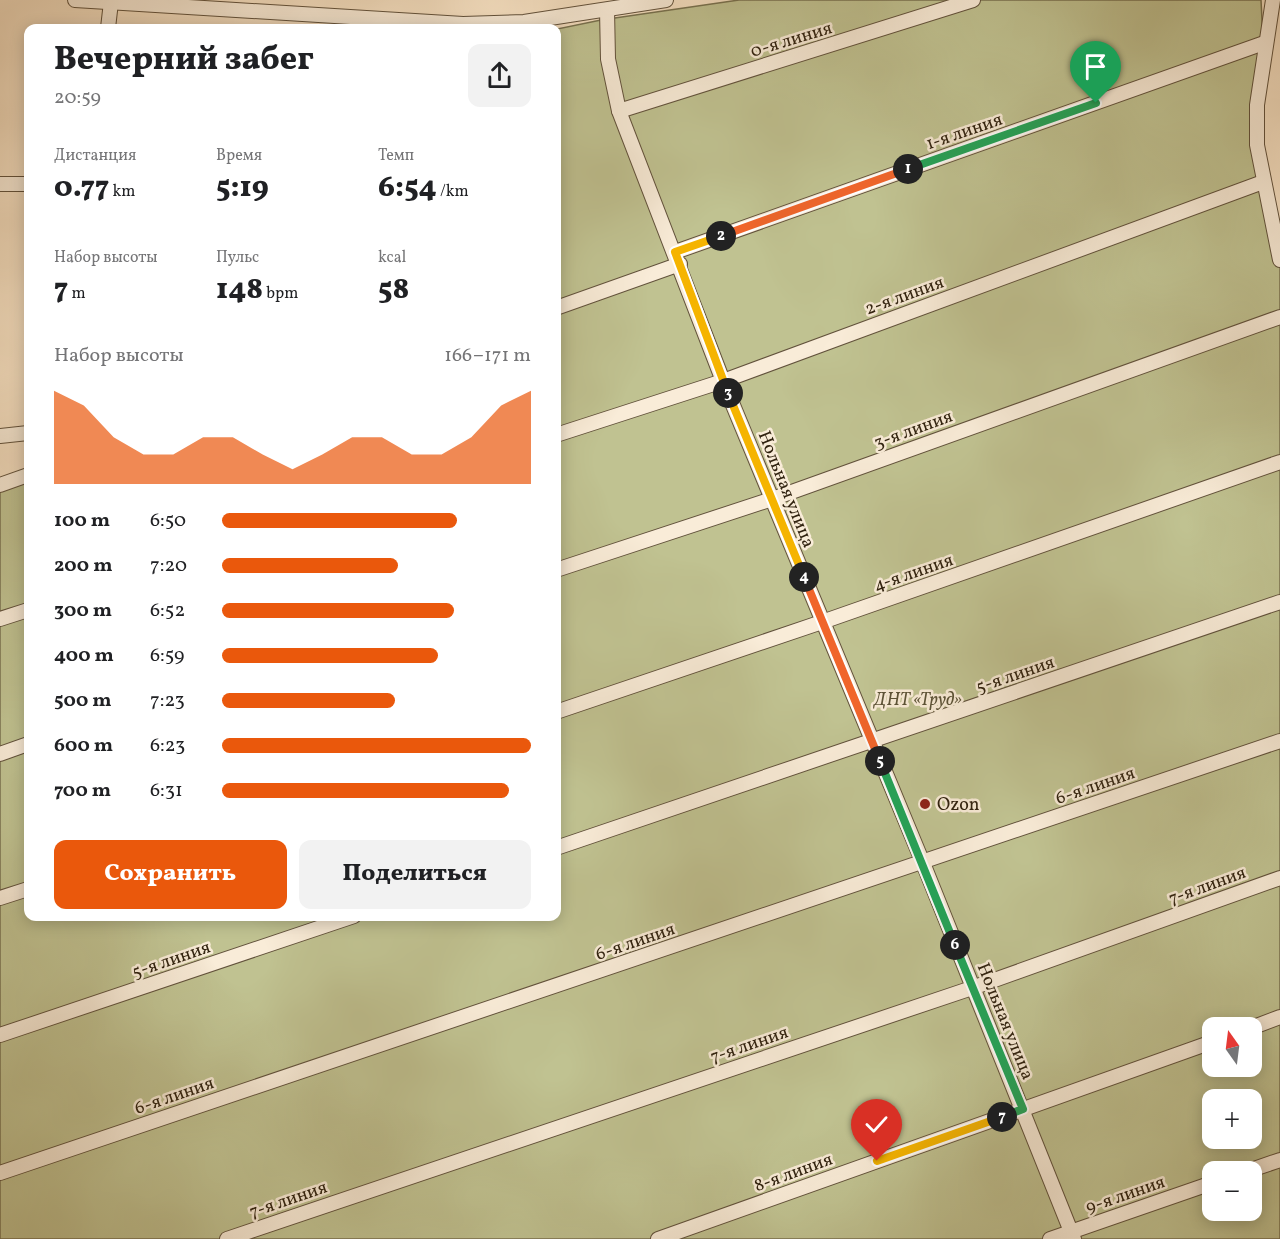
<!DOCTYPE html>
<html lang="ru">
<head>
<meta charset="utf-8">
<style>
  :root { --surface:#fff; --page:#f2f2f2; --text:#202124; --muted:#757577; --accent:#ea580c }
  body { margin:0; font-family:Vollkorn,serif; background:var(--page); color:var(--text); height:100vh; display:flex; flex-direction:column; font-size:22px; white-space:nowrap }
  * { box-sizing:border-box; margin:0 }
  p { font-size:20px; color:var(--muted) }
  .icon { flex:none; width:33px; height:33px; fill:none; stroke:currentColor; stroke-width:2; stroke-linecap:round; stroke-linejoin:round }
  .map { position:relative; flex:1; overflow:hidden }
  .details { position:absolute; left:24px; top:24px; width:537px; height:897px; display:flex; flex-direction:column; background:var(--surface); border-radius:12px; box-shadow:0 3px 15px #0003 }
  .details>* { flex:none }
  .needle { width:39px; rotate:346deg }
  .tools { position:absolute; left:1202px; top:1017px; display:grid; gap:12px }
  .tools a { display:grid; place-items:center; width:60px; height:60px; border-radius:12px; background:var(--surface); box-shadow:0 3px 15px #0003; font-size:30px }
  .pin { position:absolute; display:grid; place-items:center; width:51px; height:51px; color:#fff; margin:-62px -26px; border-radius:50% 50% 50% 0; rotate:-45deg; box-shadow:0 0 6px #0007 }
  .pin .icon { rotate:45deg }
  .km { position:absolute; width:30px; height:30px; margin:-15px; border-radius:50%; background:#222; color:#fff; font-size:16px; line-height:30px; text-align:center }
  .round { display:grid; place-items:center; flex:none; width:63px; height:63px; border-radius:12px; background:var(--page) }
  .overview { display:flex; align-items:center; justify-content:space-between; height:102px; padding:0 30px }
  h1 { font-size:33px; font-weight:800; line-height:45px }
  .stats { display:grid; grid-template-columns:repeat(3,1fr); gap:9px; height:102px; padding:6px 30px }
  .stats div { display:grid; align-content:center }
  .stats b { font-size:30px; font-weight:800 }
  .stats small { font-size:16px; font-weight:400 }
  .stats p { font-size:16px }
  .chart { height:168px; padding:12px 30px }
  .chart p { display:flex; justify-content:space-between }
  .chart svg { width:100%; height:108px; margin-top:6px; fill:var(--accent); opacity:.7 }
  .primary-button { display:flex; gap:12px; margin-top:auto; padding:12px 30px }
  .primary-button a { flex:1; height:69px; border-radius:12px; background:var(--accent); color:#fff; font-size:24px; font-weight:800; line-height:69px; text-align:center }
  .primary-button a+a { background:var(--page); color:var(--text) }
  ul { padding:0 30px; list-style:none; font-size:20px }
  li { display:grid; grid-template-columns:96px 72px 1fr; align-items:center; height:45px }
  li i { height:15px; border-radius:8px; background:var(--accent) }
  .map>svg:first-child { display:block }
  .green { fill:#c0c291; stroke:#787250; stroke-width:1.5; fill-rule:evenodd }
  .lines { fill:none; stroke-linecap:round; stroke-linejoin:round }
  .street-casing { stroke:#62523c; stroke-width:16 }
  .street { stroke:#f9ecd8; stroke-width:14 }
  .split-1-casing { stroke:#fff; stroke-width:12 }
  .split-2-casing { stroke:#fff; stroke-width:12 }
  .split-3-casing { stroke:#fff; stroke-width:12 }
  .split-4-casing { stroke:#fff; stroke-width:12 }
  .split-5-casing { stroke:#fff; stroke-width:12 }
  .split-6-casing { stroke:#fff; stroke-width:12 }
  .split-7-casing { stroke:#fff; stroke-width:12 }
  .split-8-casing { stroke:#fff; stroke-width:12 }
  .split-1 { stroke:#22a559; stroke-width:8 }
  .split-2 { stroke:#f0652b; stroke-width:8 }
  .split-3 { stroke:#f5b400; stroke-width:8 }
  .split-4 { stroke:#f5b400; stroke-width:8 }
  .split-5 { stroke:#f0652b; stroke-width:8 }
  .split-6 { stroke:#22a559; stroke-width:8 }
  .split-7 { stroke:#22a559; stroke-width:8 }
  .split-8 { stroke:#f5b400; stroke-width:8 }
  .poi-dot { fill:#8f2418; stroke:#f9ecd8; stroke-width:2 }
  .labels { text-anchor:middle; stroke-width:5; stroke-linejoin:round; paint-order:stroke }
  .street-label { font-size:18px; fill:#30220f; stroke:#f9ecd8 }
  .park-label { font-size:18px; font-style:italic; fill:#5b5236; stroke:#f9ecd8 }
  .poi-label { font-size:18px; fill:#30220f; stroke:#f9ecd8; text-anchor:start }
</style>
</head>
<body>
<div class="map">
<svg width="1280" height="1239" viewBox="0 0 1280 1239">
  <rect width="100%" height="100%" fill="#f6e1c3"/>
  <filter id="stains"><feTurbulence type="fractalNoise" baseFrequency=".00333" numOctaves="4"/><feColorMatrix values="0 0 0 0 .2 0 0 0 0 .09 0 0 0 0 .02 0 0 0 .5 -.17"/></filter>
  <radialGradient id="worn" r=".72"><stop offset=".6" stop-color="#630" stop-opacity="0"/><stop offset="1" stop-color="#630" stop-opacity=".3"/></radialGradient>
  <path class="green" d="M739 0H1261L1263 40 1260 127 1280 227V1239H0V481L28 471V916H556L557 29 601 20ZM1212 1028H1251V1066H1212ZM1212 1100H1251V1138H1212ZM1212 1172H1251V1210H1212Z"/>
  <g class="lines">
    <defs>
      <g id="street">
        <polyline points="75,0 463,24 524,22 666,0"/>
        <polyline points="1273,0 1257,105 1257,145 1280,260"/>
        <polyline points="607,10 608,59 619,111 723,381 923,863 1074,1239"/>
        <polyline points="108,28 111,2"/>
        <polyline points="619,111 973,0"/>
        <polyline points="0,184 28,184"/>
        <polyline points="675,252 1264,43"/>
        <polyline points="556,308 680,264"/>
        <polyline points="556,435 723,381 1263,182"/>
        <polyline points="0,436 28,433"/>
        <polyline points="0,485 28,475"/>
        <polyline points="556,570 772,499 1280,317"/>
        <polyline points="0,619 28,610"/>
        <polyline points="556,712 822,622 1280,462"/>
        <polyline points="0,754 28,744"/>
        <polyline points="556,848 1280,602"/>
        <polyline points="0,898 28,889"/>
        <polyline points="1251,1028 1280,1017"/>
        <polyline points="0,1035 354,916"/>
        <polyline points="1245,1172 1280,1160"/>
        <polyline points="0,1173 1280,741"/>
        <polyline points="227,1239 972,988 1280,878"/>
        <polyline points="658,1239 1212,1042"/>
        <polyline points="1050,1239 1212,1183"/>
      </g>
    </defs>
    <use href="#street" class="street-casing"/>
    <use href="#street" class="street"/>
  </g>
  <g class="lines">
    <defs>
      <polyline id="split-1" points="908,169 1096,103"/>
      <polyline id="split-2" points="721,236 908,169"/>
      <polyline id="split-3" points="721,236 675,252 728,393"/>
      <polyline id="split-4" points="728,393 804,577"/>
      <polyline id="split-5" points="804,577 880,761"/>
      <polyline id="split-6" points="880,761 955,945"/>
      <polyline id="split-7" points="955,945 1023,1109 1002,1117"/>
      <polyline id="split-8" points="877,1161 1002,1117"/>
    </defs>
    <use href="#split-1" class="split-1-casing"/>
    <use href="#split-2" class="split-2-casing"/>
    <use href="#split-3" class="split-3-casing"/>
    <use href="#split-4" class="split-4-casing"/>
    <use href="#split-5" class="split-5-casing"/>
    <use href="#split-6" class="split-6-casing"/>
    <use href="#split-7" class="split-7-casing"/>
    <use href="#split-8" class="split-8-casing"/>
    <use href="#split-1" class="split-1"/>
    <use href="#split-2" class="split-2"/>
    <use href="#split-3" class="split-3"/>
    <use href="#split-4" class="split-4"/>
    <use href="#split-5" class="split-5"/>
    <use href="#split-6" class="split-6"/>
    <use href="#split-7" class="split-7"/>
    <use href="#split-8" class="split-8"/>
  </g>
  <circle class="poi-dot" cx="925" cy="804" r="6"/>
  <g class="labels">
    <g class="street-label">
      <text transform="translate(791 39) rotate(-17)" y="6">0-я линия</text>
      <text transform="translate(964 131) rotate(-19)" y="6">1-я линия</text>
      <text transform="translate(904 295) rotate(-20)" y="6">2-я линия</text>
      <text transform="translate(913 429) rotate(-20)" y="6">3-я линия</text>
      <text transform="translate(787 489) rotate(68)" y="6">Нольная улица</text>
      <text transform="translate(913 572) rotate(-19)" y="6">4-я линия</text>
      <text transform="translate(1015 674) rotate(-19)" y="6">5-я линия</text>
      <text transform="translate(1095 785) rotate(-19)" y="6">6-я линия</text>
      <text transform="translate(1207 885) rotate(-20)" y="6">7-я линия</text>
      <text transform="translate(635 941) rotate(-19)" y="6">6-я линия</text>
      <text transform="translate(171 959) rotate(-19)" y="6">5-я линия</text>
      <text transform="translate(1006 1021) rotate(68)" y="6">Нольная улица</text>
      <text transform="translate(749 1044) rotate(-19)" y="6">7-я линия</text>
      <text transform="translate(174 1095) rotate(-19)" y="6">6-я линия</text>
      <text transform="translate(793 1172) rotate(-20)" y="6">8-я линия</text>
      <text transform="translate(1125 1194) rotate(-19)" y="6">9-я линия</text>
      <text transform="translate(288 1199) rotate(-19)" y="6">7-я линия</text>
    </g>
    <g class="park-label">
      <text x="918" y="705">ДНТ «Труд»</text>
    </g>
    <g class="poi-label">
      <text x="937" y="810">Ozon</text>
    </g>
  </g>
  <rect width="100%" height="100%" filter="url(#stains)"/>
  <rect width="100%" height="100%" fill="url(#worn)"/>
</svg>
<div class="tools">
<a><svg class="needle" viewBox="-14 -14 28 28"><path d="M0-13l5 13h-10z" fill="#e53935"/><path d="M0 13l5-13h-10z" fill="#757577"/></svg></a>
<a>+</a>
<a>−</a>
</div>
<div class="pin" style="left:1096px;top:103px;background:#1e9e55"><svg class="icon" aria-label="arrive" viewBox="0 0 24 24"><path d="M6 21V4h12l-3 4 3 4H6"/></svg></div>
<div class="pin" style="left:877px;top:1161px;background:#d93025"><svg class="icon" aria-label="check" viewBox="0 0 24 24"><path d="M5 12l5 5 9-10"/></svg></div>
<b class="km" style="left:908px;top:169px">1</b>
<b class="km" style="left:721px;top:236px">2</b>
<b class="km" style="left:728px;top:393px">3</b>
<b class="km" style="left:804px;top:577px">4</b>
<b class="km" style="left:880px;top:761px">5</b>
<b class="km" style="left:955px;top:945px">6</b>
<b class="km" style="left:1002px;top:1117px">7</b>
<section class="details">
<div class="overview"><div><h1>Вечерний забег</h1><p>20:59</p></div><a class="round"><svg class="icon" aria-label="share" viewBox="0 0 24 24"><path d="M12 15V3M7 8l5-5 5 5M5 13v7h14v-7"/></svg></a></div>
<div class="stats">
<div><p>Дистанция</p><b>0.77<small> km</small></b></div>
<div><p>Время</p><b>5:19</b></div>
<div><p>Темп</p><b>6:54<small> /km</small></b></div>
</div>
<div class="stats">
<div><p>Набор высоты</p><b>7<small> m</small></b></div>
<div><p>Пульс</p><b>148<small> bpm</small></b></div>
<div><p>kcal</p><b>58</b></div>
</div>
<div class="chart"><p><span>Набор высоты</span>166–171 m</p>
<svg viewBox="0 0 160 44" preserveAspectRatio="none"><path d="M0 44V6L10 12L20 25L30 32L40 32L50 25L60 25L70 32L80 38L90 32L100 25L110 25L120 32L130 32L140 25L150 12L160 6V44z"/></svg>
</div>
<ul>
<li><b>100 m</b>6:50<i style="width:76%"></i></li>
<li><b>200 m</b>7:20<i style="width:57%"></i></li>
<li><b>300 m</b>6:52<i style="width:75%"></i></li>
<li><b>400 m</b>6:59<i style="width:70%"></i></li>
<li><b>500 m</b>7:23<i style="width:56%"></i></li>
<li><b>600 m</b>6:23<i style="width:100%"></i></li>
<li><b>700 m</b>6:31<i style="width:93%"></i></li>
</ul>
<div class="primary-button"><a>Сохранить</a><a>Поделиться</a></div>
</section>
</div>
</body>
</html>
